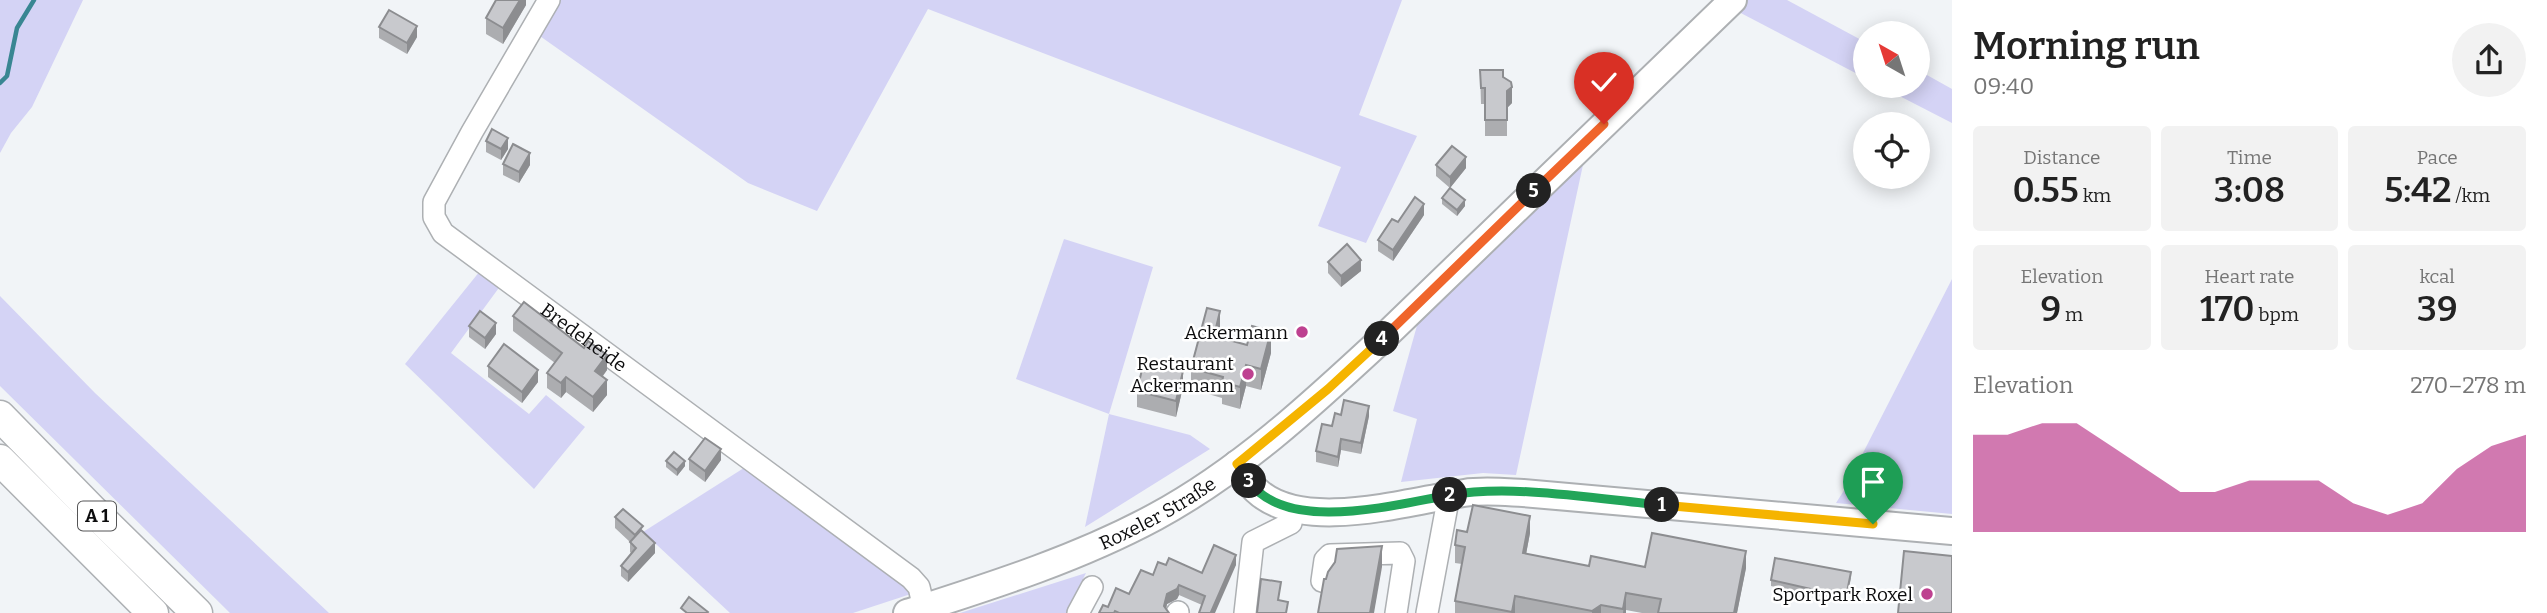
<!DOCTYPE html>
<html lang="en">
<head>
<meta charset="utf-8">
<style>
  :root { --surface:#fff; --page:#f2f2f2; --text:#222; --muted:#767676; --accent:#be4190 }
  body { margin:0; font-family:Bitter,serif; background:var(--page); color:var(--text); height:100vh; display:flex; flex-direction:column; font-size:26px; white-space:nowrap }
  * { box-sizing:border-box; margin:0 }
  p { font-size:23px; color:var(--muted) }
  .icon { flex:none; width:38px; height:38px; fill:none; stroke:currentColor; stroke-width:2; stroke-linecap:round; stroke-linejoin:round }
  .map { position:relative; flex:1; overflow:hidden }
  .side { display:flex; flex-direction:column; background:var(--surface); width:595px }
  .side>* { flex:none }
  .needle { width:46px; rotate:321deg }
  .fabs { position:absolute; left:1853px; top:21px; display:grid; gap:14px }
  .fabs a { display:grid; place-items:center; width:77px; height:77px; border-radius:50%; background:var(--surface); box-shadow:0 4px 18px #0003; font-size:35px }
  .pin { position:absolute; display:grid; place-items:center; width:60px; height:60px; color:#fff; margin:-72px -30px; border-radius:50% 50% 50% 0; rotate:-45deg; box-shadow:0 0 7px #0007 }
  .pin .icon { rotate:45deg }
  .km { position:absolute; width:35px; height:35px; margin:-18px; border-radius:50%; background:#222; color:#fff; font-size:19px; line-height:35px; text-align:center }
  .round { display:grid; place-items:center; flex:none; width:74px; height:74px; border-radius:37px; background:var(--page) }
  .summary { display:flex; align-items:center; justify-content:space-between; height:119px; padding:0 21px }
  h1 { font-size:38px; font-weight:600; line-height:52px }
  .figures { display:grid; grid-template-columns:repeat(3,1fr); gap:10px; height:119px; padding:7px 21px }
  .figures div { display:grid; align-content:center; border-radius:7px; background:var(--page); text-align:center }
  .figures b { font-size:35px; font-weight:600 }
  .figures small { font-size:19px; font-weight:400 }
  .figures p { font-size:19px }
  .chart { height:196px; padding:14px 21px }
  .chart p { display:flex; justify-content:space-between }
  .chart svg { width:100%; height:126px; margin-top:7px; fill:var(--accent); opacity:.7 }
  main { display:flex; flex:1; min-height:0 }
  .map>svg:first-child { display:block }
  .green { fill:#d4d3f5 }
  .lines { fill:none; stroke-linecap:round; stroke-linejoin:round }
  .stream { stroke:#398692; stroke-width:4.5 }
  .minor-casing { stroke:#adb0b3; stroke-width:24 }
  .major-casing { stroke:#adb0b3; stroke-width:30 }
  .highway-casing { stroke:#adb0b3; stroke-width:33 }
  .minor { stroke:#fff; stroke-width:21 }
  .major { stroke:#fff; stroke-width:26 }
  .highway { stroke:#fff; stroke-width:30 }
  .wall { fill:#acadb0 }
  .shaded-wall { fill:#8c8d90 }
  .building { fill:#c8c9cd; stroke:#8c8d90; stroke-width:2 }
  .split-1-casing { stroke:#fff; stroke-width:14 }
  .split-2-casing { stroke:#fff; stroke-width:14 }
  .split-3-casing { stroke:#fff; stroke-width:14 }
  .split-4-casing { stroke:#fff; stroke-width:14 }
  .split-5-casing { stroke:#fff; stroke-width:14 }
  .split-6-casing { stroke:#fff; stroke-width:14 }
  .split-1 { stroke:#f5b400; stroke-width:9 }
  .split-2 { stroke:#22a559; stroke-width:9 }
  .split-3 { stroke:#22a559; stroke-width:9 }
  .split-4 { stroke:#f5b400; stroke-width:9 }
  .split-5 { stroke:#f0652b; stroke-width:9 }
  .split-6 { stroke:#f0652b; stroke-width:9 }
  .poi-dot { fill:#be4190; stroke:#fff; stroke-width:2.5 }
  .labels { text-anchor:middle; stroke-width:5; stroke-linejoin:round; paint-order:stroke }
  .shield { fill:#fff; stroke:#555556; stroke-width:2 }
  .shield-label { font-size:18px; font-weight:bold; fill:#0c0c0d }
  .poi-label { font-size:19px; fill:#0c0c0d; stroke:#fff; text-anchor:end }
  .street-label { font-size:19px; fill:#0c0c0d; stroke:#fff }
</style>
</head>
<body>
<main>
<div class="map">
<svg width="1952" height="613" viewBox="0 0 1952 613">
  <rect width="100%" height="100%" fill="#f1f4f7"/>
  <g class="green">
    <polygon points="0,0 83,0 32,107 11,133 0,153"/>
    <polygon points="557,0 1402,0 1359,115 1417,136 1366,243 1318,226 1341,167 928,9 817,211 748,183 537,34"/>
    <polygon points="1746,0 1787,0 1865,42 1865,78 1735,10"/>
    <polygon points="1918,70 1952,89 1952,123 1880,86 1918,86"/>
    <polygon points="1586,151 1516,475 1483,473 1401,482 1417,419 1393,411 1420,315"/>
    <polygon points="1064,239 1153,267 1109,414 1190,435 1210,449 1085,527 1109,414 1016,379"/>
    <polygon points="480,271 501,285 451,353 529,414 546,395 585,427 534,489 405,364"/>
    <polygon points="1952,279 1952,514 1836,503 1843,492"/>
    <polygon points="0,296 95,393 329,613 230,613 0,386"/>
    <polygon points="747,466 920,591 853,613 730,613 643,532"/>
    <polygon points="1086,573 1066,613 960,613"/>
  </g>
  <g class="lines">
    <polyline class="stream" points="0,83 7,76 17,28 34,0"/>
    <defs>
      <g id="minor">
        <path id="s1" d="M549 0 472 132 434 202V217L443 233 911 578 919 587 925 613"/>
        <polyline points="1322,581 1325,560 1330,555 1400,553 1404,561 1396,613"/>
        <polyline points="1078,613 1092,587"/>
        <polyline points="1177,613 1178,612"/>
        <polyline points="1245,613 1253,542 1291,523 1294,508"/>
        <polyline points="1427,613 1449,495"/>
      </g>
      <g id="major">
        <path d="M1237 464C1243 473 1248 483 1256 490 1302 534 1408 501 1464 493 1483 490 1503 492 1523 493L1952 531"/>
        <path id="s2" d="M907 613C991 586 1077 559 1155 517 1240 471 1311 405 1381 340L1733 0"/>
      </g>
      <g id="highway">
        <polyline points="0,416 91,509 197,613"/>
        <polyline points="0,460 153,613"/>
      </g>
    </defs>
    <use href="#minor" class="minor-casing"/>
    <use href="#major" class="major-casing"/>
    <use href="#highway" class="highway-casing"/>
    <use href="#minor" class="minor"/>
    <use href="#major" class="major"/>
    <use href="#highway" class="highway"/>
  </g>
  <g class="wall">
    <polygon points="526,0 526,5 503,44 486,34 486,18"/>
    <polygon points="379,27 417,37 407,54 379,38"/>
    <polygon points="1480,70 1503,77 1512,103 1507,108 1507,136 1485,136 1485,104 1481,104"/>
    <polygon points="486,141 508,149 501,160 486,152"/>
    <polygon points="503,164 530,165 519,183 503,175"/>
    <polygon points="1436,165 1466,168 1450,188 1465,206 1457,216 1442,204 1442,198 1450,188 1436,176"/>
    <polygon points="1424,215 1393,261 1378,251 1378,240 1398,222"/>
    <polygon points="1328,262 1361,271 1341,287 1328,273"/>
    <polygon points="513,316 607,370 603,376 607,395 593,412 566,392 561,398 547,388 547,373 555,363 513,331"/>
    <polygon points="469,326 496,334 485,349 469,337"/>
    <polygon points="1220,333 1219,337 1271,353 1261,390 1246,386 1240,409 1222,404 1222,398 1191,389 1191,368"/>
    <polygon points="488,366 538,382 522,403 488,377"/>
    <polygon points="1183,387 1176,417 1137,407 1137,391"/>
    <polygon points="1341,415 1369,416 1361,454 1341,450 1338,467 1316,462 1316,451 1332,426"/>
    <polygon points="689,459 721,460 705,482 689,470"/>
    <polygon points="666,461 685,466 677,476 666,467"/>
    <polygon points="615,517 643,532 655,553 628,582 621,576 621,566 631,553 630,552 630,542 615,528"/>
    <polygon points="1467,532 1530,533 1526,554 1589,566 1746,568 1737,613 1642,613 1626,610 1626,613 1455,613 1455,601 1462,564 1455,563 1455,545"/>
    <polygon points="1166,565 1202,573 1236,565 1202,605 1179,595 1177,599 1167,604 1166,609 1169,613 1099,613 1129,594"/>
    <polygon points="1851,578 1846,602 1771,586 1771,580"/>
  </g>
  <g class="shaded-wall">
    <polygon points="520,0 526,0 526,5 503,44 503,28"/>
    <polygon points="417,26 417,37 407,54 407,43"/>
    <polygon points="1512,87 1512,103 1507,108 1507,91"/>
    <polygon points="508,138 508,149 501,160 501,149"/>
    <polygon points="530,153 530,165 519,183 519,172"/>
    <polygon points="1466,157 1466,168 1450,188 1450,177"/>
    <polygon points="1465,200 1465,206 1457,216 1457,210"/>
    <polygon points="1424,204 1424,215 1393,261 1393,250"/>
    <polygon points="1361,260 1361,271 1341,287 1341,276"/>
    <polygon points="1220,311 1220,333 1214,357 1214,336"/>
    <polygon points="496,323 496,334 485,349 485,338"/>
    <polygon points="1271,331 1271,353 1261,390 1261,369"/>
    <polygon points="607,355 607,370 595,386 595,371"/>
    <polygon points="1246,365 1246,386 1240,409 1240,387"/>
    <polygon points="538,370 538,382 522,403 522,392"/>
    <polygon points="1183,371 1183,387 1176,417 1176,401"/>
    <polygon points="566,377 566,392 561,398 561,383"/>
    <polygon points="607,380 607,395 593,412 593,397"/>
    <polygon points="1369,406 1369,416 1361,454 1361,443"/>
    <polygon points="1341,439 1341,450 1338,467 1338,457"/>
    <polygon points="721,449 721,460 705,482 705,471"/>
    <polygon points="685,461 685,466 677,476 677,470"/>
    <polygon points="1530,516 1530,533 1523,570 1523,553"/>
    <polygon points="655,543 655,553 628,582 628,572"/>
    <polygon points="1382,546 1382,567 1374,613 1370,613"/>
    <polygon points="1746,551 1746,568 1737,613 1734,613"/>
    <polygon points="1236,555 1236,565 1215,613 1211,613"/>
    <polygon points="1179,585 1179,595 1177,599 1167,604 1165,613 1164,606 1167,594"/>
    <polygon points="1626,593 1626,613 1623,613"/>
    <polygon points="1515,596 1515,613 1512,613 1512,612"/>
    <polygon points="1601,605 1601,613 1592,613 1592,611"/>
  </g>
  <g class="building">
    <polygon points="496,0 520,0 503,28 486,18"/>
    <polygon points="389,10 417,26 407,43 379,27"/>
    <polygon points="1480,70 1503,70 1503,77 1511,82 1512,87 1507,91 1507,120 1485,120 1485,88 1481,88"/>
    <polygon points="492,129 508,138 501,149 486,141"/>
    <polygon points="513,144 530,153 519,172 503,164"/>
    <polygon points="1452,146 1466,157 1450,177 1436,165"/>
    <polygon points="1450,188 1465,200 1457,210 1442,198"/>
    <polygon points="1415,197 1424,204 1393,250 1378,240 1392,219 1398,222"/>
    <polygon points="1347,244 1361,260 1341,276 1328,262"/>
    <polygon points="524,302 584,348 588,341 607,355 595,371 607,380 593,397 566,377 561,383 547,373 562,353 513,316"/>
    <polygon points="1207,308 1220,311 1214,336 1247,345 1252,326 1271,331 1261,369 1246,365 1240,387 1222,382 1223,377 1191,368"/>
    <polygon points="480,311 496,323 485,338 469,326"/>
    <polygon points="504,344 538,370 522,392 488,366"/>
    <polygon points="1144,361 1183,371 1176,401 1137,391"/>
    <polygon points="1344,400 1369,406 1361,443 1341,439 1338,457 1316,451 1322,424 1332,426 1335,413 1341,415"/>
    <polygon points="705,438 721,449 705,471 689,459"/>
    <polygon points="674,452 685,461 677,470 666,461"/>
    <polygon points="1473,505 1530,516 1523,553 1589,566 1591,556 1645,567 1652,533 1746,551 1734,613 1658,613 1661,599 1626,593 1623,609 1601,605 1592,611 1515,596 1512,612 1455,601 1465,547 1455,545 1457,530 1467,532"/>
    <polygon points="623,509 643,526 635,535 615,517"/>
    <polygon points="641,530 655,543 628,572 621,566 636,548 630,542"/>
    <polygon points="1214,545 1236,555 1211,612 1213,613 1199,613 1205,596 1179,585 1177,589 1167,594 1164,606 1169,613 1119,613 1115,611 1114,613 1099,613 1103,605 1108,607 1116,588 1129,594 1141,570 1153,575 1158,562 1166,565 1169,558 1202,573"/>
    <polygon points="1382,546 1370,613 1318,613 1324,579 1326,579 1328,572 1335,562 1337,549"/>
    <polygon points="1904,551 1952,556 1952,613 1898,613"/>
    <polygon points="1775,558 1851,572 1846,597 1771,580"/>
    <polygon points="1261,579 1281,582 1278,600 1288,602 1286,613 1257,613"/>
    <polygon points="689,597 708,612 707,613 687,613 681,608"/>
  </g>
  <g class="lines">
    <defs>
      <polyline id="split-1" points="1662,505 1873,524"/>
      <path id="split-2" d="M1450 495C1512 484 1598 499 1662 505"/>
      <path id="split-3" d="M1249 481C1286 535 1397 504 1450 495"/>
      <polyline id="split-4" points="1249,481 1237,464 1328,389 1382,339"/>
      <polyline id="split-5" points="1382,339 1534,191"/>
      <polyline id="split-6" points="1534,191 1604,124"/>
    </defs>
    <use href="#split-1" class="split-1-casing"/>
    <use href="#split-2" class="split-2-casing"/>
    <use href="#split-3" class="split-3-casing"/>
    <use href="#split-4" class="split-4-casing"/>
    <use href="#split-5" class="split-5-casing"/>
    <use href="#split-6" class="split-6-casing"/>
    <use href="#split-1" class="split-1"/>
    <use href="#split-2" class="split-2"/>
    <use href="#split-3" class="split-3"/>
    <use href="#split-4" class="split-4"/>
    <use href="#split-5" class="split-5"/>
    <use href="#split-6" class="split-6"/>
  </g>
  <g class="poi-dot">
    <circle cx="1302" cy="332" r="7"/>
    <circle cx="1248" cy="374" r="7"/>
    <circle cx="1927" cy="594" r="7"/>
  </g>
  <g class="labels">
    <rect class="shield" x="78" y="501.5" width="38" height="29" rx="5"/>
    <g class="shield-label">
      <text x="97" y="522">A 1</text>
    </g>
    <g class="poi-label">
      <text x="1288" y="339">Ackermann</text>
      <text x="1234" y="370">Restaurant<tspan x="1234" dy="22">Ackermann</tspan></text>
      <text x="1913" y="601">Sportpark Roxel</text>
    </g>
    <g class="street-label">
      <text dy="7" stroke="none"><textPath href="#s1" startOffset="441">Bredeheide</textPath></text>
      <text dy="7" stroke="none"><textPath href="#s2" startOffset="270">Roxeler Straße</textPath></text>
    </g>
  </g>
</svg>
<div class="fabs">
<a><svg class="needle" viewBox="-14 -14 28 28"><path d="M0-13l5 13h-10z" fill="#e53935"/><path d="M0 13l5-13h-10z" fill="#767676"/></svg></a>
<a><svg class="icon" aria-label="locate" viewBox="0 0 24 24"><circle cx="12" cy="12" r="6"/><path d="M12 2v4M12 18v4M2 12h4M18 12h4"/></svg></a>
</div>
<div class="pin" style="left:1873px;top:524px;background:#1e9e55"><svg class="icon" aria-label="arrive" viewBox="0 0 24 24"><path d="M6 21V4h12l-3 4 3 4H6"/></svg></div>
<div class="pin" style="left:1604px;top:124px;background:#d93025"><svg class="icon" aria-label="check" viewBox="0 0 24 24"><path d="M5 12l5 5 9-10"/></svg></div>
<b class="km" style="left:1662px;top:505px">1</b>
<b class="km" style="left:1450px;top:495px">2</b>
<b class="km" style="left:1249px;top:481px">3</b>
<b class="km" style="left:1382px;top:339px">4</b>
<b class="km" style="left:1534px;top:191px">5</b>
</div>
<section class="side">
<div class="summary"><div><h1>Morning run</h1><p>09:40</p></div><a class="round"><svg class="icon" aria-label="share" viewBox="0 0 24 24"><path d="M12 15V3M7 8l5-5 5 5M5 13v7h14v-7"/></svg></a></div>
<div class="figures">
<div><p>Distance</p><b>0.55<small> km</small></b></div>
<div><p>Time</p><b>3:08</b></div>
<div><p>Pace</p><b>5:42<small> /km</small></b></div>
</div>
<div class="figures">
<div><p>Elevation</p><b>9<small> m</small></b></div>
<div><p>Heart rate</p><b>170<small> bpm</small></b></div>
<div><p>kcal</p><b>39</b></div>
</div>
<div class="chart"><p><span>Elevation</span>270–278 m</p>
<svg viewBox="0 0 160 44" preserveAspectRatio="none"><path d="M0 44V10L10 10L20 6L30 6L40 14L50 22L60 30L70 30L80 26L90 26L100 26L110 34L120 38L130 34L140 22L150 14L160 10V44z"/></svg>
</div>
</section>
</main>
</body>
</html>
